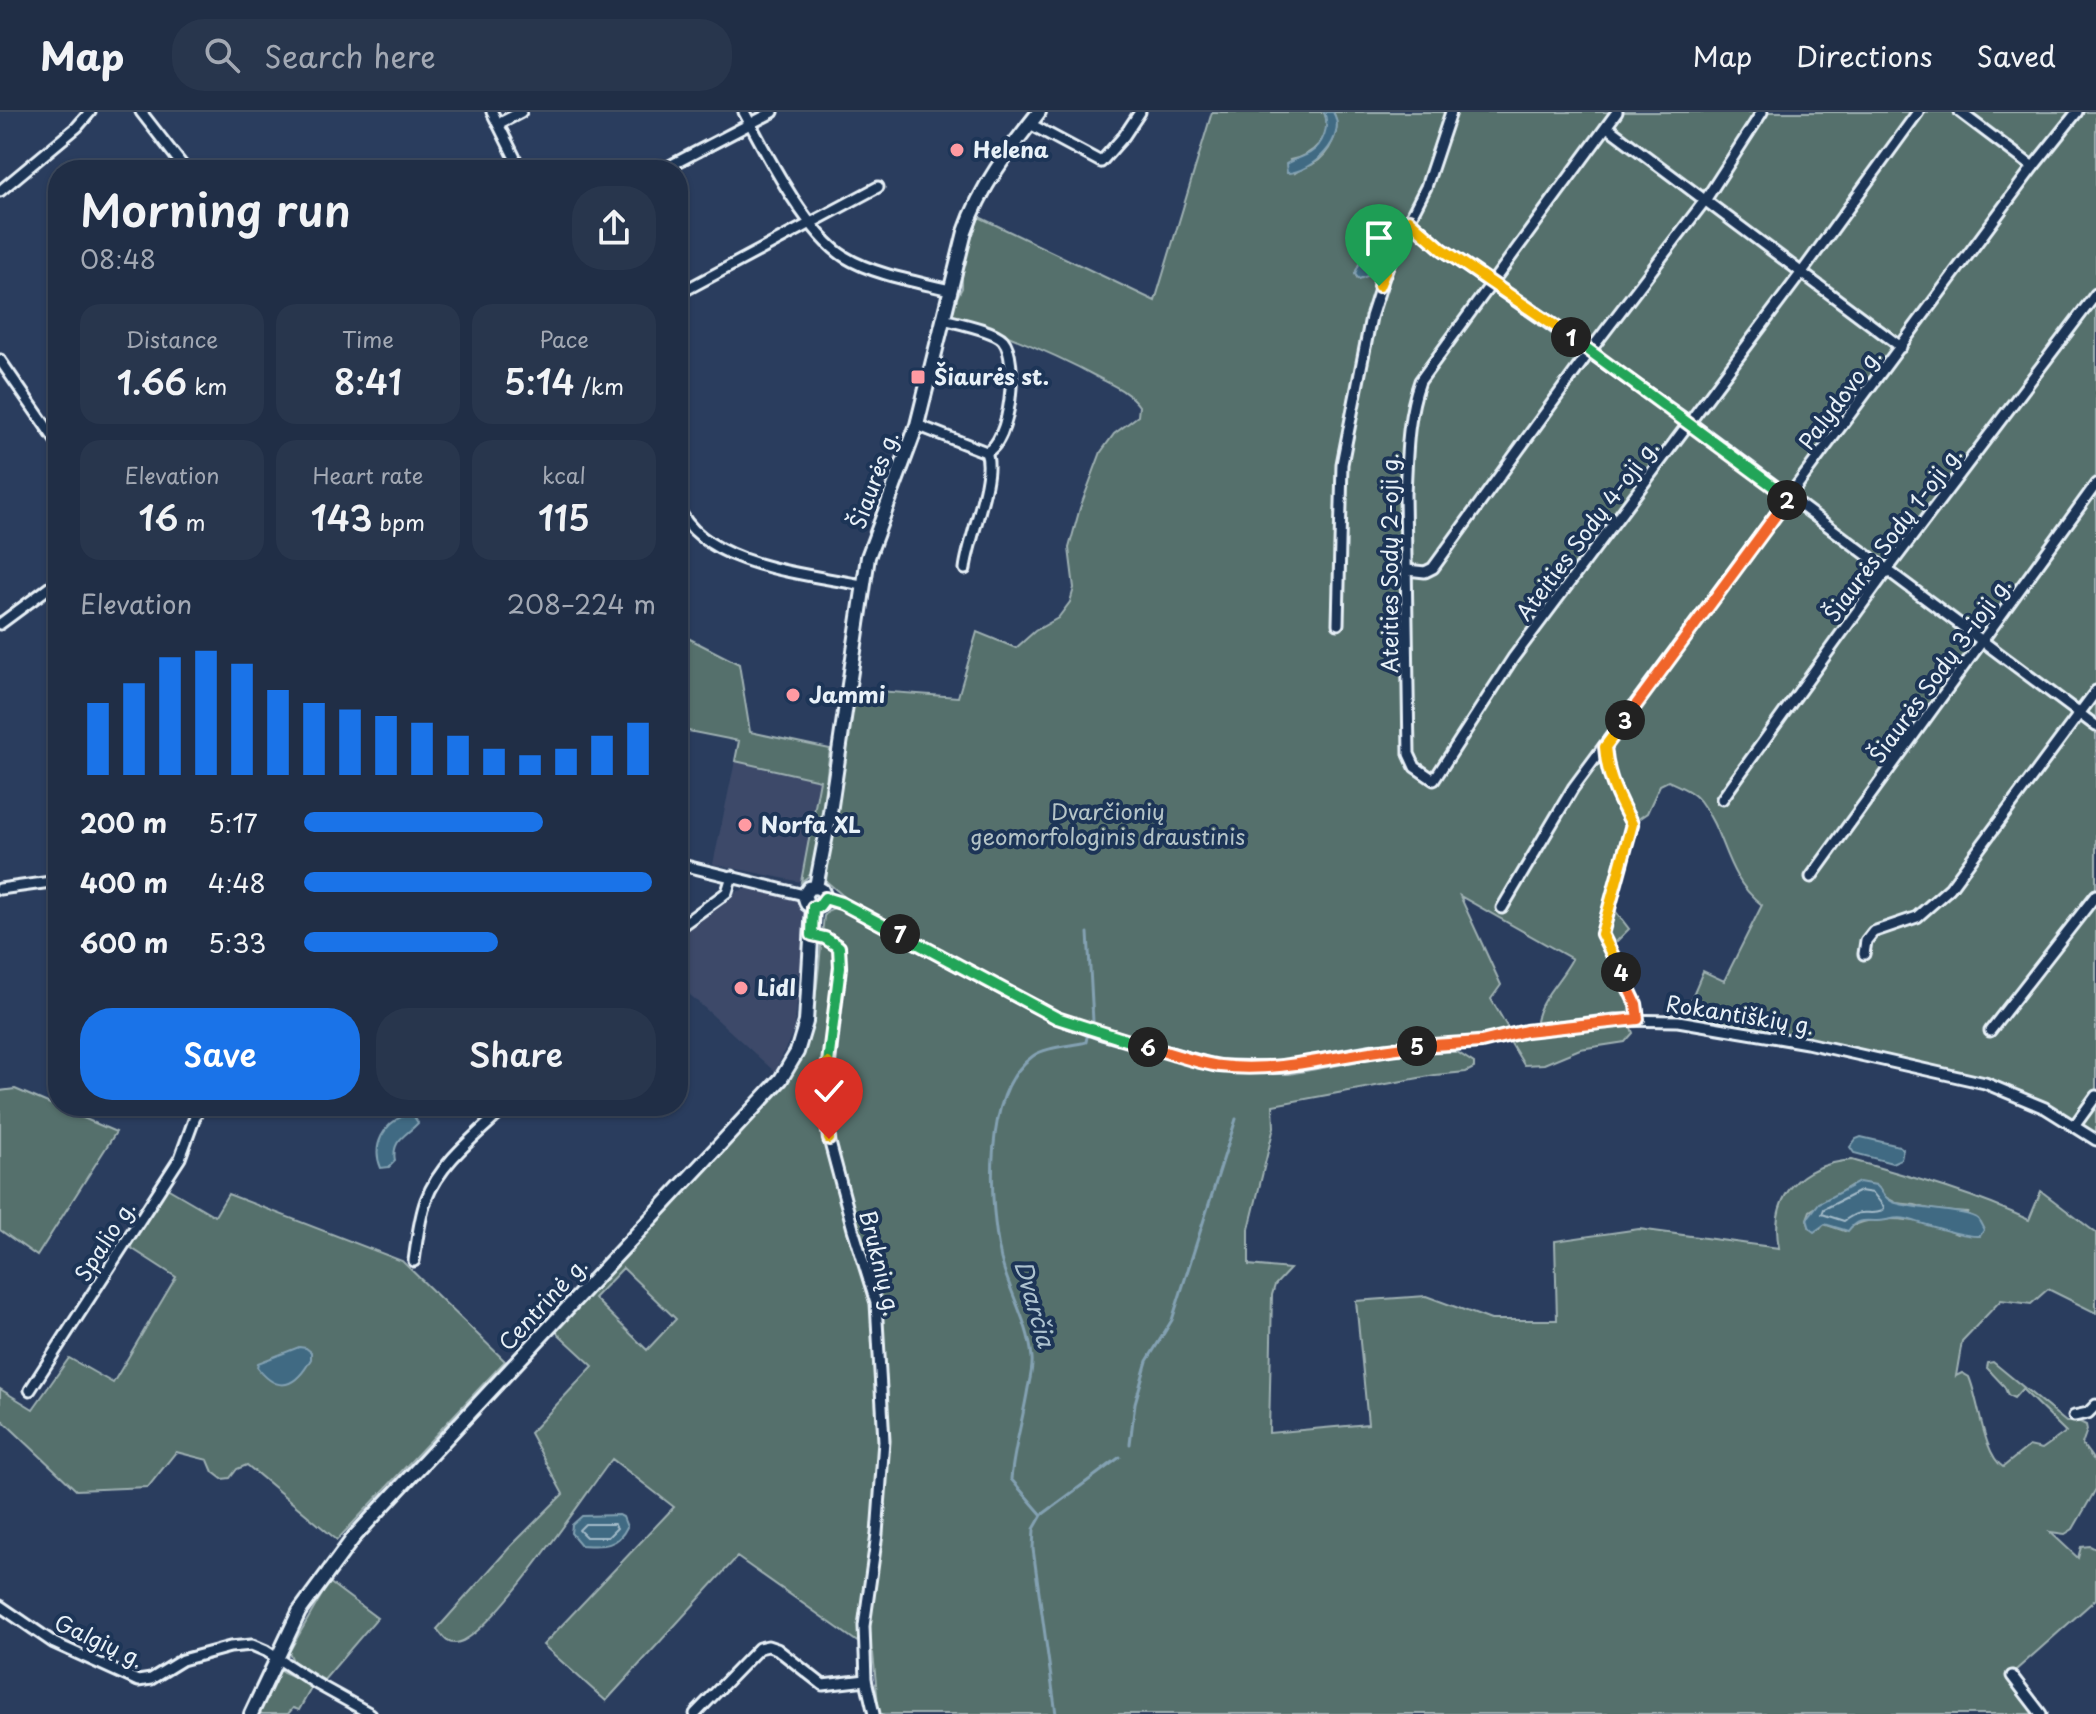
<!DOCTYPE html>
<html lang="en">
<head>
<meta charset="utf-8">
<style>
  :root { --surface:#202e46; --page:#28364d; --text:#f1f3f6; --muted:#a2a8b3; --line:#3d4a5f; --accent:#1a73e8 }
  body { margin:0; font-family:"Playpen Sans",sans-serif; background:var(--page); color:var(--text); height:100vh; display:flex; flex-direction:column; font-size:30px; white-space:nowrap }
  * { box-sizing:border-box; margin:0 }
  p { font-size:26px; color:var(--muted) }
  .icon { flex:none; width:44px; height:44px; fill:none; stroke:currentColor; stroke-width:2; stroke-linecap:round; stroke-linejoin:round }
  .map { position:relative; flex:1; overflow:hidden }
  .panel { position:absolute; left:48px; top:48px; width:640px; height:956px; display:flex; flex-direction:column; background:var(--surface); border-radius:32px; box-shadow:0 2px 6px #0004,0 0 0 2px var(--line) }
  .panel>* { flex:none }
  .pin { position:absolute; display:grid; place-items:center; width:68px; height:68px; color:#fff; margin:-82px -34px; border-radius:50% 50% 50% 0; rotate:-45deg; box-shadow:0 0 8px #0007 }
  .pin .icon { rotate:45deg }
  .km { position:absolute; width:40px; height:40px; margin:-20px; border-radius:50%; background:#222; color:#fff; font-size:22px; line-height:40px; text-align:center }
  .round { display:grid; place-items:center; flex:none; width:84px; height:84px; border-radius:32px; background:var(--page) }
  .head { display:flex; align-items:center; justify-content:space-between; height:136px; padding:0 32px }
  h1 { font-size:44px; font-weight:600; line-height:60px }
  .metrics { display:grid; grid-template-columns:repeat(3,1fr); gap:12px; height:136px; padding:8px 32px }
  .metrics div { display:grid; align-content:center; border-radius:20px; background:var(--page); text-align:center }
  .metrics b { font-size:34px; font-weight:600 }
  .metrics small { font-size:22px; font-weight:400 }
  .metrics p { font-size:22px }
  .chart { height:224px; padding:16px 32px }
  .chart p { display:flex; justify-content:space-between }
  .chart svg { width:100%; height:144px; margin-top:8px; stroke:var(--accent); stroke-width:6 }
  .button { display:flex; gap:16px; margin-top:auto; padding:16px 32px }
  .button a { flex:1; height:92px; border-radius:32px; background:var(--accent); color:#fff; font-size:32px; font-weight:600; line-height:92px; text-align:center }
  .button a+a { background:var(--page); color:var(--text) }
  ul { padding:0 32px; list-style:none; font-size:26px }
  li { display:grid; grid-template-columns:128px 96px 1fr; align-items:center; height:60px }
  li i { height:20px; border-radius:10px; background:var(--accent) }
  header { display:flex; align-items:center; gap:48px; box-sizing:border-box; height:112px; padding:0 40px; background:var(--surface); border-bottom:2px solid var(--line) }
  header strong { font-size:38px }
  nav { display:flex; gap:44px; margin-inline-start:auto; font-size:28px }
  .search { width:560px; height:72px; background:var(--page); display:flex; align-items:center; gap:20px; box-sizing:border-box; padding:0 28px; border-radius:32px; color:var(--muted); font-size:30px }
  .map>svg:first-child { display:block }
  .built { fill:#3c4969 }
  .green { fill:#556f6c; stroke:#9eb0b2; stroke-width:2; fill-rule:evenodd }
  .water { fill:#3f6b83; stroke:#83a1b2; stroke-width:2 }
  .lines { fill:none; stroke-linecap:round; stroke-linejoin:round }
  .shore { stroke:#a4bbc9; stroke-width:2 }
  .stream { stroke:#83a1b2; stroke-width:3 }
  .street-casing { stroke:#e8f1f8; stroke-width:15 }
  .secondary-casing { stroke:#e8f1f8; stroke-width:18 }
  .street { stroke:#1d3557; stroke-width:9 }
  .secondary { stroke:#1d3557; stroke-width:12 }
  .split-1-casing { stroke:#fff; stroke-width:16 }
  .split-2-casing { stroke:#fff; stroke-width:16 }
  .split-3-casing { stroke:#fff; stroke-width:16 }
  .split-4-casing { stroke:#fff; stroke-width:16 }
  .split-5-casing { stroke:#fff; stroke-width:16 }
  .split-6-casing { stroke:#fff; stroke-width:16 }
  .split-7-casing { stroke:#fff; stroke-width:16 }
  .split-8-casing { stroke:#fff; stroke-width:16 }
  .split-9-casing { stroke:#fff; stroke-width:16 }
  .split-1 { stroke:#f5b400; stroke-width:10 }
  .split-2 { stroke:#22a559; stroke-width:10 }
  .split-3 { stroke:#f0652b; stroke-width:10 }
  .split-4 { stroke:#f5b400; stroke-width:10 }
  .split-5 { stroke:#f0652b; stroke-width:10 }
  .split-6 { stroke:#f0652b; stroke-width:10 }
  .split-7 { stroke:#22a559; stroke-width:10 }
  .split-8 { stroke:#22a559; stroke-width:10 }
  .split-9 { stroke:#f5b400; stroke-width:10 }
  .poi-dot { fill:#ff9aa2; stroke:#1d3557; stroke-width:3 }
  .labels { text-anchor:middle; stroke-width:8; stroke-linejoin:round; paint-order:stroke }
  .poi-label { font-size:22px; font-weight:bold; fill:#e8f1f8; stroke:#1d3557; text-anchor:start }
  .street-label { font-size:22px; fill:#e8f1f8; stroke:#1d3557 }
  .park-label { font-size:22px; fill:#b5c4c7; stroke:#1d3557 }
  .water-label { font-size:24px; font-style:italic; fill:#adc2cf; stroke:#1d3557 }
</style>
</head>
<body>
<header>
<strong>Map</strong>
<div class="search"><svg class="icon" aria-label="search" viewBox="0 0 24 24"><circle cx="10" cy="10" r="6"/><path d="M15 15l6 6"/></svg>Search here</div>
<nav><a>Map</a><a>Directions</a><a>Saved</a></nav>
</header>
<div class="map">
<svg width="2096" height="1602" viewBox="0 0 2096 1602">
  <rect width="100%" height="100%" fill="#2a3d5e"/>
  <filter id="ink" filterUnits="userSpaceOnUse"><feTurbulence type="fractalNoise" baseFrequency=".0125" numOctaves="2"/><feDisplacementMap in="SourceGraphic" scale="16" xChannelSelector="R" yChannelSelector="G"/><feConvolveMatrix kernelMatrix="1 2 1 2 8 2 1 2 1" color-interpolation-filters="sRGB"/></filter>
  <g filter="url(#ink)">
    <g class="built">
      <polygon points="735,649 820,668 801,770 713,752"/>
      <polygon points="747,777 790,785 806,794 808,800 794,918 775,960 678,872 678,822 738,779"/>
    </g>
    <g class="green">
      <path d="M1212 0H1324C1335 24 1312 44 1290 48L1295 61C1301 56 1307 55 1313 52 1329 43 1343 17 1333 0H2096V1021L2023 980 1975 965 1797 924 1684 904 1703 859 1724 869 1762 793C1723 762 1727 724 1700 689 1692 679 1679 674 1668 669L1660 673 1647 701 1628 714 1607 788 1629 817 1607 839 1630 890 1631 901 1539 913 1536 909C1540 886 1561 868 1572 847L1460 784 1501 873 1491 887 1509 918C1460 928 1409 927 1359 934 1330 938 1302 948 1273 951V962H1289L1415 939 1457 940 1474 951V956L1466 960 1435 963 1273 993 1274 1015 1249 1117V1153L1290 1157 1275 1173 1272 1183 1269 1321 1368 1312 1356 1189 1426 1184 1491 1208H1557L1555 1129 1639 1117 1779 1136C1769 1083 1800 1053 1852 1048 1912 1065 1972 1081 2029 1108L2041 1079 2096 1121V1201L2048 1177 2031 1192 2001 1188 1962 1229 1956 1264 1962 1261 1969 1265C1979 1288 1983 1342 2003 1355L2029 1334 2042 1337 2066 1320 2022 1277 2014 1286 2008 1283 2004 1274 1987 1256 1988 1251 1993 1250 2066 1310H2080L2086 1313 2087 1318 2082 1332 2096 1351V1377L2073 1417 2065 1422 2050 1420 2078 1446 2081 1435 2090 1434 2096 1437V1487L2007 1566 2034 1602H879L873 1541 737 1445 606 1589 543 1533 674 1395 612 1347C587 1379 489 1529 456 1531 446 1532 443 1524 437 1517L510 1435 563 1382 530 1321 593 1254 553 1217 784 973C819 925 817 861 824 804L829 798 836 795 928 841 926 828 848 788 826 769 851 577 958 585 977 520 1016 536 1035 519 1058 506 1070 490 1074 476 1069 436 1080 396 1101 340 1114 322 1138 304 1139 294C1129 280 1114 274 1099 266 1050 239 1001 220 948 202L962 176V152L979 105 1155 189ZM1388 107C1386 127 1379 158 1358 167L1355 162 1366 135 1369 115ZM1852 1073 1881 1077 1883 1084 1896 1091 1915 1093 1936 1099 1968 1101 1957 1122C1928 1108 1870 1098 1845 1119L1824 1112 1820 1117H1810L1807 1107 1810 1099ZM623 1156 676 1207 647 1238 594 1186Z"/>
      <polygon points="678,521 739,552 750,620 830,637 815,759 801,770 820,668 735,649 739,629 678,617"/>
      <polygon points="1629,910 1633,921 1625,930 1580,937 1544,952 1524,953 1509,928 1525,922"/>
      <polygon points="15,977 116,1020 37,1144 0,1118 0,979"/>
      <polygon points="167,1076 215,1104 228,1082 402,1149 505,1249 337,1428 247,1353 237,1357 230,1366 222,1367 213,1360 208,1348 176,1340 148,1375 76,1378 0,1306 0,1277 33,1297 69,1246 113,1271 176,1165 125,1132"/>
      <polygon points="329,1470 377,1506 324,1568 293,1549 289,1540"/>
      <polygon points="279,1558 313,1573 299,1598 293,1596 288,1602 257,1602 275,1562"/>
    </g>
    <g class="water">
      <path d="M1324 0H1333C1349 26 1311 61 1287 61L1286 52C1293 47 1302 46 1310 41 1323 33 1330 14 1324 0Z"/>
      <path d="M1382 103 1388 106 1385 130 1373 162 1359 167 1355 162C1358 153 1363 146 1366 137 1369 123 1367 109 1382 103Z"/>
      <path d="M405 1003H413L418 1011C406 1024 391 1028 395 1049L389 1055 381 1056C371 1033 384 1012 405 1003Z"/>
      <polygon points="1861,1025 1899,1034 1903,1037 1901,1047 1892,1051 1854,1041 1850,1035 1856,1027"/>
      <path d="M1859 1070 1876 1073C1883 1079 1883 1086 1893 1090 1910 1097 1969 1098 1978 1107 1979 1108 1983 1116 1984 1118L1980 1124C1961 1125 1926 1112 1906 1107 1895 1104 1885 1110 1875 1109 1862 1108 1856 1108 1848 1119L1825 1112 1814 1120 1810 1117 1807 1107 1819 1091Z"/>
      <path d="M299 1235 306 1236 311 1240V1247C296 1275 278 1283 257 1255L258 1251Z"/>
      <path d="M619 1403 623 1405 627 1415C617 1436 602 1434 581 1433L571 1421 572 1413 582 1404Z"/>
    </g>
    <g class="lines">
      <g class="shore">
        <path d="M1860 1079 1873 1081 1884 1095 1883 1099C1866 1105 1864 1094 1844 1109L1822 1102 1824 1097Z"/>
        <polygon points="585,1412 614,1412 617,1416 608,1425 586,1425 579,1418"/>
      </g>
      <g class="stream">
        <polyline points="1088,821 1093,909"/>
        <polyline points="1130,1332 1135,1291 1147,1249 1172,1208 1236,1007"/>
        <polyline points="1043,1402 1120,1345"/>
        <path d="M1056 1602 1033 1437 1034 1417 1042 1403 1011 1367C1014 1336 1023 1307 1028 1276 1030 1267 1033 1256 1032 1246 1029 1211 1009 1180 1001 1147 989 1092 982 980 1033 944 1045 935 1071 934 1086 930L1087 925"/>
      </g>
      <defs>
        <g id="street">
          <polyline points="141,0 186,58"/>
          <polyline points="492,0 521,58"/>
          <path d="M744 0C766 41 806 121 845 145 872 162 918 170 950 178"/>
          <path d="M1617 0 1420 269C1407 305 1407 344 1405 382L1409 642 1415 655 1434 668 1513 546 1802 160 1918 0"/>
          <polyline points="1960,0 2033,55"/>
          <polyline points="498,12 521,0"/>
          <polyline points="1030,12 1101,50 1124,24 1140,0"/>
          <polyline points="1607,15 1901,235"/>
          <polyline points="662,58 773,0"/>
          <polyline points="0,79 77,15 90,0"/>
          <polyline points="1409,108 1442,137 1689,310 2096,614"/>
          <polyline points="678,182 878,75"/>
          <path d="M943 207C958 211 994 218 1003 228 1019 247 1011 331 986 340 996 364 968 427 965 457"/>
          <polyline points="0,248 58,332"/>
          <polyline points="917,313 986,340"/>
          <path d="M678 395C703 454 807 462 862 473"/>
          <polyline points="1407,458 1425,460 1433,456 1590,239 1706,87 1762,0"/>
          <polyline points="0,512 58,469"/>
          <polyline points="1338,512 1342,352 1371,205 1390,146 1426,75 1451,0"/>
          <path d="M1605 635C1607 664 1618 687 1632 712L1602 822 1636 892 1638 907"/>
          <polyline points="1722,687 1887,458 2096,182"/>
          <polyline points="678,752 804,783"/>
          <polyline points="1811,765 2096,372"/>
          <polyline points="0,777 58,769"/>
          <polyline points="825,786 841,791 1057,906 1102,922 1217,954 1280,955 1375,938 1481,930 1526,919 1615,908 1678,909 1807,931 1985,971 2045,996 2096,1028"/>
          <polyline points="1502,796 1573,676 2033,55 2077,0"/>
          <polyline points="678,816 722,784 727,780 732,764"/>
          <polyline points="812,823 825,826 839,835 840,855 825,992 829,1027 853,1117 876,1191 884,1329 877,1422 864,1514 866,1568 874,1602"/>
          <polyline points="1864,842 1866,829 1873,820 1917,805 1950,776 2096,579"/>
          <polyline points="1990,919 2096,783"/>
          <polyline points="2075,1013 2096,984"/>
          <path d="M414 1149C417 1129 419 1107 426 1088 440 1050 479 1021 507 994"/>
          <polyline points="30,1278 180,1046 199,994"/>
          <polyline points="2074,1304 2088,1301 2096,1293"/>
          <polyline points="0,1494 54,1531 138,1569 151,1567 182,1548 230,1535 252,1533 266,1539 317,1572 371,1602"/>
          <polyline points="2012,1564 2041,1602"/>
          <polyline points="695,1602 759,1536 768,1534 777,1537 823,1573 866,1568"/>
        </g>
        <g id="secondary">
          <path d="M816 775 829 707 868 445 917 313 965 120C981 73 1009 38 1039 0"/>
          <polyline points="813,795 807,792 804,783 809,776 816,775"/>
          <polyline points="813,795 819,794 825,786 822,778 816,775"/>
          <polyline points="251,1602 299,1500 354,1425 781,967 797,940 806,910 813,795"/>
        </g>
      </defs>
      <use href="#street" class="street-casing"/>
      <use href="#secondary" class="secondary-casing"/>
      <use href="#street" class="street"/>
      <use href="#secondary" class="secondary"/>
    </g>
  </g>
  <g class="lines" filter="url(#ink)">
    <defs>
      <polyline id="split-1" points="1379,174 1398,128 1409,108 1442,137 1571,225"/>
      <polyline id="split-2" points="1571,225 1789,386 1787,388"/>
      <polyline id="split-3" points="1625,608 1787,388"/>
      <path id="split-4" d="M1621 860 1602 822 1632 712C1618 687 1607 664 1605 635L1625 608"/>
      <polyline id="split-5" points="1417,934 1481,930 1526,919 1638,907 1636,892 1621,860"/>
      <path id="split-6" d="M1148 935C1171 941 1196 951 1220 954 1285 962 1351 939 1417 934"/>
      <polyline id="split-7" points="900,822 1057,906 1148,935"/>
      <polyline id="split-8" points="828,951 840,855 839,835 825,826 812,823 813,795 819,794 825,786 841,791 900,822"/>
      <polyline id="split-9" points="828,951 825,992 829,1027"/>
    </defs>
    <use href="#split-1" class="split-1-casing"/>
    <use href="#split-2" class="split-2-casing"/>
    <use href="#split-3" class="split-3-casing"/>
    <use href="#split-4" class="split-4-casing"/>
    <use href="#split-5" class="split-5-casing"/>
    <use href="#split-6" class="split-6-casing"/>
    <use href="#split-7" class="split-7-casing"/>
    <use href="#split-8" class="split-8-casing"/>
    <use href="#split-9" class="split-9-casing"/>
    <use href="#split-1" class="split-1"/>
    <use href="#split-2" class="split-2"/>
    <use href="#split-3" class="split-3"/>
    <use href="#split-4" class="split-4"/>
    <use href="#split-5" class="split-5"/>
    <use href="#split-6" class="split-6"/>
    <use href="#split-7" class="split-7"/>
    <use href="#split-8" class="split-8"/>
    <use href="#split-9" class="split-9"/>
  </g>
  <g class="poi-dot">
    <circle cx="957" cy="38" r="8"/>
    <rect x="910" y="257" width="16" height="16" rx="4"/>
    <circle cx="793" cy="583" r="8"/>
    <circle cx="745" cy="713" r="8"/>
    <circle cx="741" cy="876" r="8"/>
  </g>
  <g class="labels">
    <g class="poi-label">
      <text x="973" y="46">Helena</text>
      <text x="934" y="273">Šiaurės st.</text>
      <text x="809" y="591">Jammi</text>
      <text x="761" y="721">Norfa XL</text>
      <text x="757" y="884">Lidl</text>
    </g>
    <g class="street-label">
      <text transform="translate(1840 287) rotate(-53)" y="8">Palydovo g.</text>
      <text transform="translate(874 368) rotate(-70)" y="8">Šiaurės g.</text>
      <text transform="translate(1587 418) rotate(-53)" y="8">Ateities Sodų 4-oji g.</text>
      <text transform="translate(1893 422) rotate(-53)" y="8">Šiaurės Sodų 1-oji g.</text>
      <text transform="translate(1390 451) rotate(-90)" y="8">Ateities Sodų 2-oji g.</text>
      <text transform="translate(1940 558) rotate(-54)" y="8">Šiaurės Sodų 3-ioji g.</text>
      <text transform="translate(1740 903) rotate(9)" y="8">Rokantiškių g.</text>
      <text transform="translate(105 1129) rotate(-57)" y="8">Spalio g.</text>
      <text transform="translate(880 1151) rotate(76)" y="8">Bruknių g.</text>
      <text transform="translate(543 1192) rotate(-47)" y="8">Centrinė g.</text>
      <text transform="translate(99 1529) rotate(25)" y="8">Galgių g.</text>
    </g>
    <g class="park-label">
      <text x="1108" y="708">Dvarčionių<tspan x="1108" dy="25">geomorfologinis draustinis</tspan></text>
    </g>
    <g class="water-label">
      <text transform="translate(1034 1192) rotate(74)" y="8">Dvarčia</text>
    </g>
  </g>
</svg>
<div class="pin" style="left:1379px;top:174px;background:#1e9e55"><svg class="icon" aria-label="arrive" viewBox="0 0 24 24"><path d="M6 21V4h12l-3 4 3 4H6"/></svg></div>
<div class="pin" style="left:829px;top:1027px;background:#d93025"><svg class="icon" aria-label="check" viewBox="0 0 24 24"><path d="M5 12l5 5 9-10"/></svg></div>
<b class="km" style="left:1571px;top:225px">1</b>
<b class="km" style="left:1787px;top:388px">2</b>
<b class="km" style="left:1625px;top:608px">3</b>
<b class="km" style="left:1621px;top:860px">4</b>
<b class="km" style="left:1417px;top:934px">5</b>
<b class="km" style="left:1148px;top:935px">6</b>
<b class="km" style="left:900px;top:822px">7</b>
<section class="panel">
<div class="head"><div><h1>Morning run</h1><p>08:48</p></div><a class="round"><svg class="icon" aria-label="share" viewBox="0 0 24 24"><path d="M12 15V3M7 8l5-5 5 5M5 13v7h14v-7"/></svg></a></div>
<div class="metrics">
<div><p>Distance</p><b>1.66<small> km</small></b></div>
<div><p>Time</p><b>8:41</b></div>
<div><p>Pace</p><b>5:14<small> /km</small></b></div>
</div>
<div class="metrics">
<div><p>Elevation</p><b>16<small> m</small></b></div>
<div><p>Heart rate</p><b>143<small> bpm</small></b></div>
<div><p>kcal</p><b>115</b></div>
</div>
<div class="chart"><p><span>Elevation</span>208–224 m</p>
<svg viewBox="0 0 160 44" preserveAspectRatio="none"><path d="M5 44V22M15 44V16M25 44V8M35 44V6M45 44V10M55 44V18M65 44V22M75 44V24M85 44V26M95 44V28M105 44V32M115 44V36M125 44V38M135 44V36M145 44V32M155 44V28"/></svg>
</div>
<ul>
<li><b>200 m</b>5:17<i style="width:68%"></i></li>
<li><b>400 m</b>4:48<i style="width:99%"></i></li>
<li><b>600 m</b>5:33<i style="width:55%"></i></li>
</ul>
<div class="button"><a>Save</a><a>Share</a></div>
</section>
</div>
</body>
</html>
